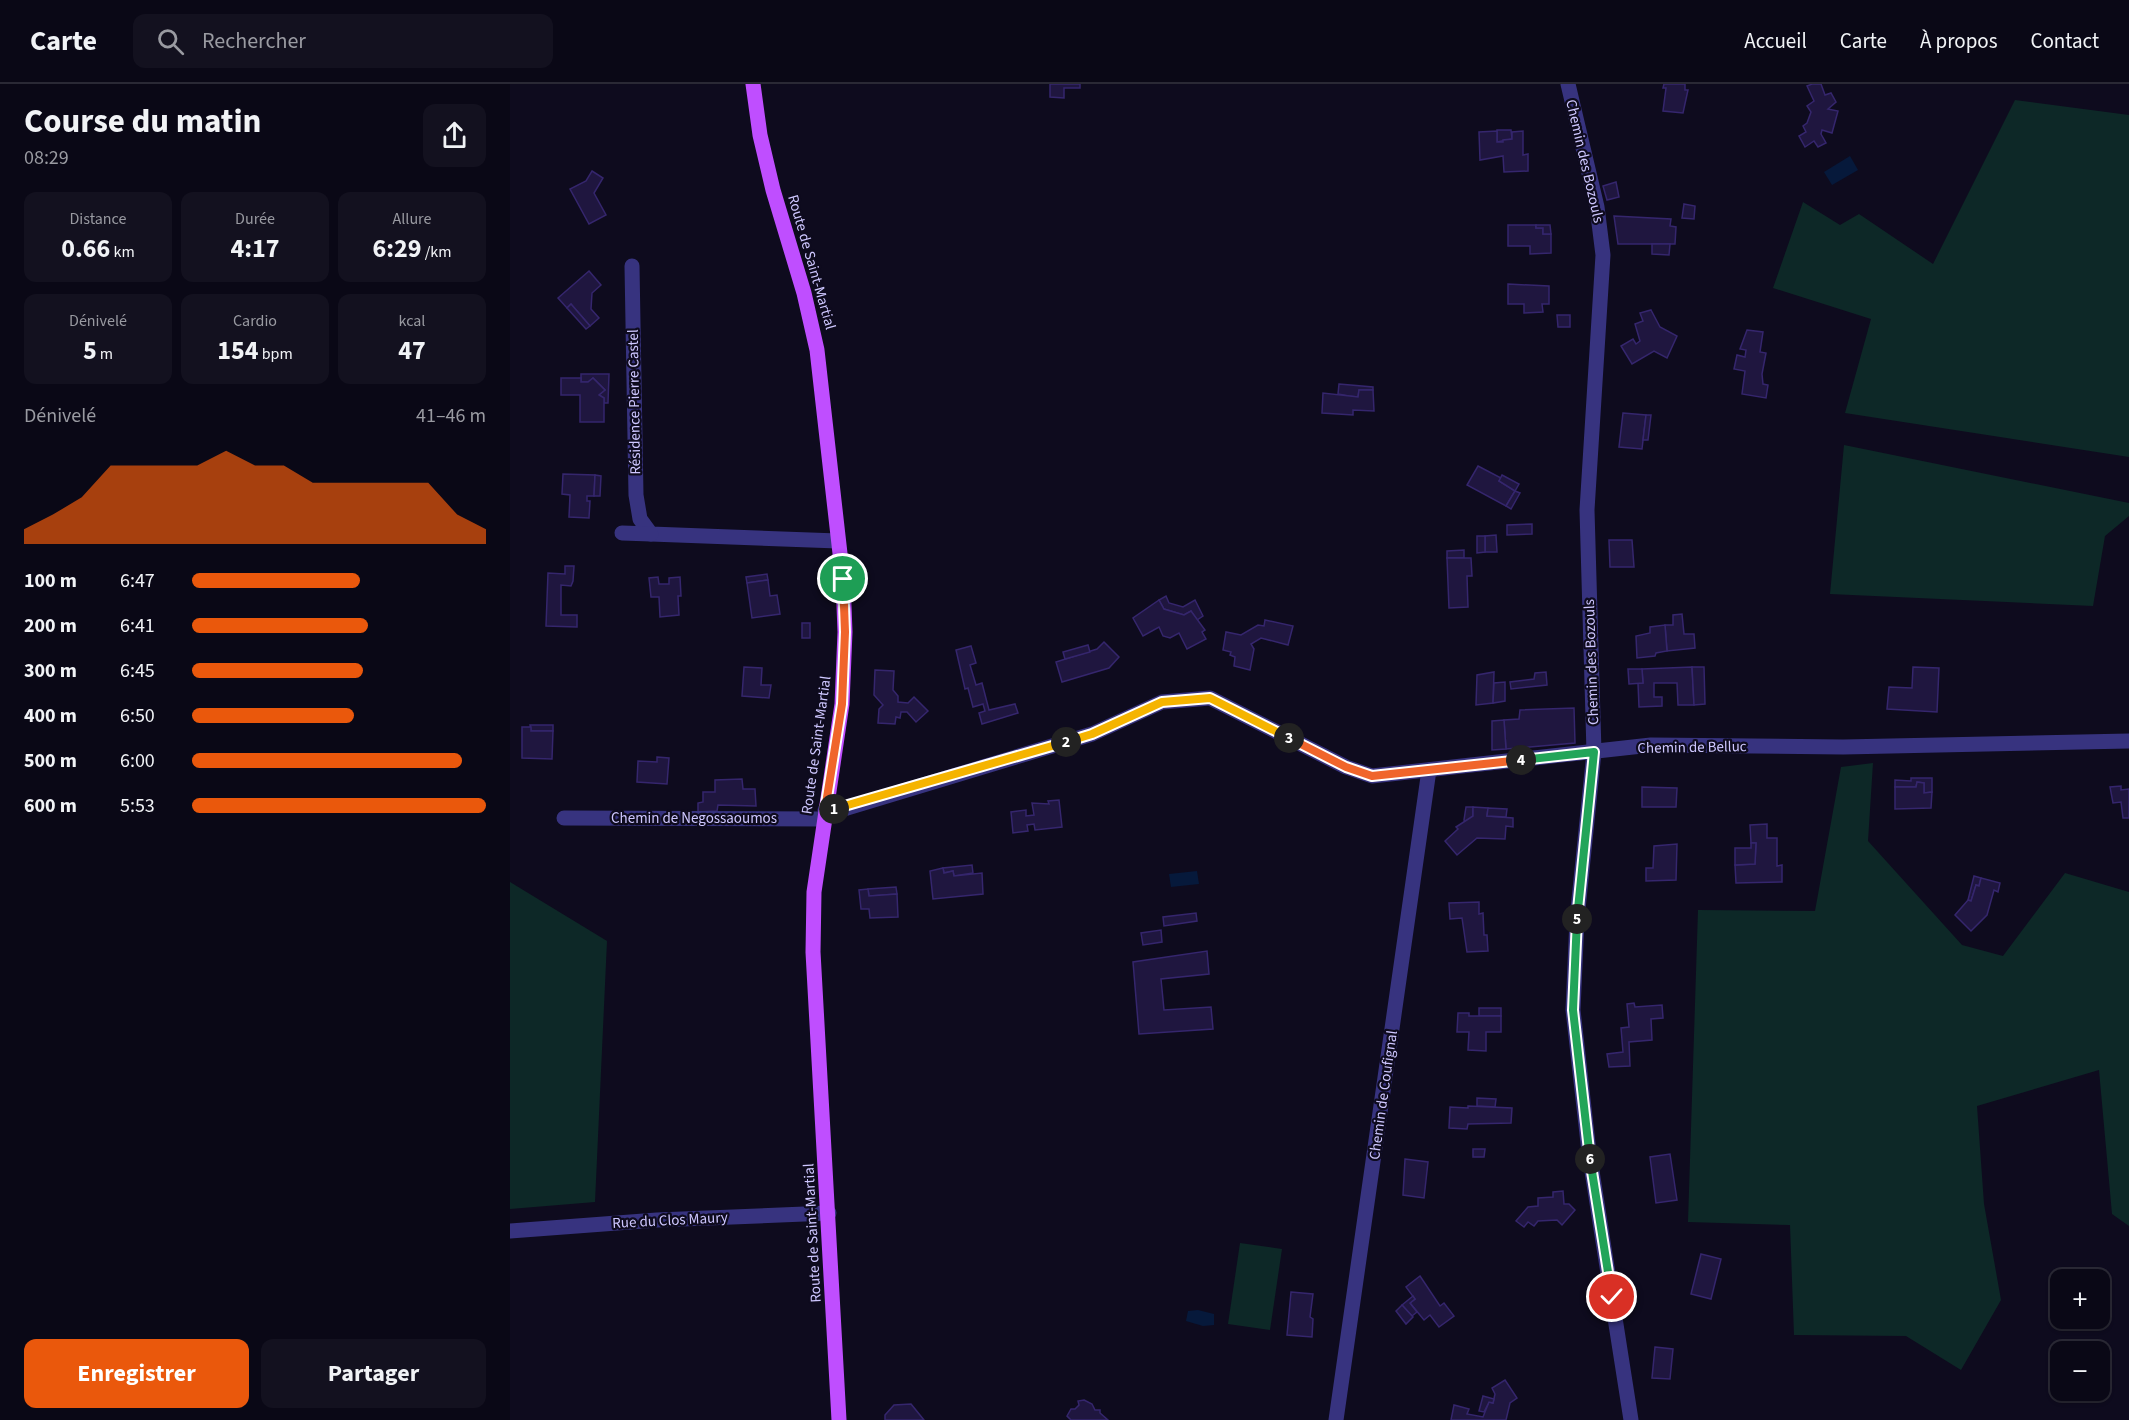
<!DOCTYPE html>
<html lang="fr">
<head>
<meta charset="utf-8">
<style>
  :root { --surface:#0a0816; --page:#13111f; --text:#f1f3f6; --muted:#999aa1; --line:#2a2935; --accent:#ea580c }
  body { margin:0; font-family:"Source Sans 3",sans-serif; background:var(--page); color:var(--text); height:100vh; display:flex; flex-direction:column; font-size:22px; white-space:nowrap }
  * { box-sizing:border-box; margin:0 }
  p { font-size:20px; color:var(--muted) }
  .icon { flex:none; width:33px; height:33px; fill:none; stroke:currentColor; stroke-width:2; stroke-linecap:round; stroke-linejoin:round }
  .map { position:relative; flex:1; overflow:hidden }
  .panel { display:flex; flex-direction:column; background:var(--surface); width:510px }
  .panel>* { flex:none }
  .controls { position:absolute; left:1540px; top:1185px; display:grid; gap:12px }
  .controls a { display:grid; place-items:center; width:60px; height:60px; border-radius:12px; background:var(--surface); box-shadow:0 2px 4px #0004,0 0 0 2px var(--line); font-size:30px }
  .pin { position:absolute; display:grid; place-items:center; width:51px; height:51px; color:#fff; margin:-26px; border:3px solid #fff; border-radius:50%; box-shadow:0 2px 6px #0007 }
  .km { position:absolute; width:30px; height:30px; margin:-15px; border-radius:50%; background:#222; color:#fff; font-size:16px; line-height:30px; text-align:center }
  .round { display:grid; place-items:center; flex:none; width:63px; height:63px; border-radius:12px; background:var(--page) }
  .headline { display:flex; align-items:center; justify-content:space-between; height:102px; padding:0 24px }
  h1 { font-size:33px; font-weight:700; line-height:45px }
  .metrics { display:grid; grid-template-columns:repeat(3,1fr); gap:9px; height:102px; padding:6px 24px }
  .metrics div { display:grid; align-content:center; border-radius:12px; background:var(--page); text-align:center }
  .metrics b { font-size:26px; font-weight:700 }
  .metrics small { font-size:16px; font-weight:400 }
  .metrics p { font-size:16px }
  .chart { height:168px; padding:12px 24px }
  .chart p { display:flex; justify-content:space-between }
  .chart svg { width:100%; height:108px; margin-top:6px; fill:var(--accent); opacity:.7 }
  .action { display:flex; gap:12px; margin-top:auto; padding:12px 24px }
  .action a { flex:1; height:69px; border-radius:12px; background:var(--accent); color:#fff; font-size:24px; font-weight:700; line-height:69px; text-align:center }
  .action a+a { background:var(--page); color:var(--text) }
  ul { padding:0 24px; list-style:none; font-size:20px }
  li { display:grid; grid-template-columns:96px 72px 1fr; align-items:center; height:45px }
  li i { height:15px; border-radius:8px; background:var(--accent) }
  header { display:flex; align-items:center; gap:36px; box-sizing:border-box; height:84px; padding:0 30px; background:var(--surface); border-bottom:2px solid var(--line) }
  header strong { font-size:28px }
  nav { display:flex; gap:33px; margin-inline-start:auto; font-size:21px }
  .search { width:420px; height:54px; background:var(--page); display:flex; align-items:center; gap:15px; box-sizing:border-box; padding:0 21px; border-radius:12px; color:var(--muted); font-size:22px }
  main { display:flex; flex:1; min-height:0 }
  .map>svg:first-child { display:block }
  .green { fill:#0d2827 }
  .water { fill:#06193b }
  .building { fill:#1f163f; stroke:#35266d; stroke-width:1.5 }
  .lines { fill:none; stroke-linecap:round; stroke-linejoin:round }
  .minor { stroke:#37337f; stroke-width:15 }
  .major { stroke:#bf4eff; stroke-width:15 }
  .split-1-casing { stroke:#fff; stroke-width:12 }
  .split-2-casing { stroke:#fff; stroke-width:12 }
  .split-3-casing { stroke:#fff; stroke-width:12 }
  .split-4-casing { stroke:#fff; stroke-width:12 }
  .split-5-casing { stroke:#fff; stroke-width:12 }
  .split-6-casing { stroke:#fff; stroke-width:12 }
  .split-7-casing { stroke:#fff; stroke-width:12 }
  .split-1 { stroke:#f0652b; stroke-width:8 }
  .split-2 { stroke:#f5b400; stroke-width:8 }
  .split-3 { stroke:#f5b400; stroke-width:8 }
  .split-4 { stroke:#f0652b; stroke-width:8 }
  .split-5 { stroke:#22a559; stroke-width:8 }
  .split-6 { stroke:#22a559; stroke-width:8 }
  .split-7 { stroke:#22a559; stroke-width:8 }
  .labels { text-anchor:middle; stroke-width:4.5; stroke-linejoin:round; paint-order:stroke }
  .street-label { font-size:15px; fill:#cec7ff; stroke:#0e0b1e }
</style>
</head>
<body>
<header>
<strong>Carte</strong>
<div class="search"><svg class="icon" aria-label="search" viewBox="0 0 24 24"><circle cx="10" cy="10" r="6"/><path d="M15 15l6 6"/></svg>Rechercher</div>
<nav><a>Accueil</a><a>Carte</a><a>À propos</a><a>Contact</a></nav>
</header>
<main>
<section class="panel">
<div class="headline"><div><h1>Course du matin</h1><p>08:29</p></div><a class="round"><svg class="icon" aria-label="share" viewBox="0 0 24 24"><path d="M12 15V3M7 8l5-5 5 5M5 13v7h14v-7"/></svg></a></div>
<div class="metrics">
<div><p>Distance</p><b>0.66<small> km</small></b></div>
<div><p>Durée</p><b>4:17</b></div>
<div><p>Allure</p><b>6:29<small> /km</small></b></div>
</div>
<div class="metrics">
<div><p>Dénivelé</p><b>5<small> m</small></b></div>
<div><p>Cardio</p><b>154<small> bpm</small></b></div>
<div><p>kcal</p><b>47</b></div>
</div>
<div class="chart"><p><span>Dénivelé</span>41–46 m</p>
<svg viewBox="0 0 160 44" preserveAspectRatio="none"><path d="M0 44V38L10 32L20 25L30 12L40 12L50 12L60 12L70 6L80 12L90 12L100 19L110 19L120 19L130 19L140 19L150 32L160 38V44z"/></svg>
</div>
<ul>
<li><b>100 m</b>6:47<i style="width:57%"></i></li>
<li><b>200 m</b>6:41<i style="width:60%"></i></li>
<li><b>300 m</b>6:45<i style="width:58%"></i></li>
<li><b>400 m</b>6:50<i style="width:55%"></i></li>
<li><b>500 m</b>6:00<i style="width:92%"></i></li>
<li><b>600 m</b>5:53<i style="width:100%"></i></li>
</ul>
<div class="action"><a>Enregistrer</a><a>Partager</a></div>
</section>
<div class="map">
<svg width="1619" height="1336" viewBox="0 0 1619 1336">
  <rect width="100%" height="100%" fill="#0e0b1e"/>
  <g class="green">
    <polygon points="1505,16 1619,31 1619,373 1335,329 1361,235 1263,204 1293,118 1330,141 1349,130 1423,180"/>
    <polygon points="1334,361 1619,419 1619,432 1595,452 1583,522 1320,510"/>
    <polygon points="1363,679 1358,757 1452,861 1493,872 1555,789 1619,808 1619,1142 1602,1130 1589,986 1467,1022 1474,1120 1491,1216 1451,1286 1396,1252 1284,1251 1280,1141 1178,1138 1188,826 1305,827 1331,683"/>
    <polygon points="0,798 97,857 85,1118 0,1125"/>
    <polygon points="730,1159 772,1165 760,1246 718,1240"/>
  </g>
  <g class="water">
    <polygon points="1340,72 1348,86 1322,101 1314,88"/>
    <polygon points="687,787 689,800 661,803 659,790"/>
    <polygon points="688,1226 704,1230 704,1241 693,1242 676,1237 678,1227"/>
  </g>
  <g class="building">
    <polygon points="540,0 570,0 570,4 554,4 554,14 540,13"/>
    <polygon points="1154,0 1175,0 1175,6 1178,6 1173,29 1153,27 1156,4 1153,4"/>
    <polygon points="1302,0 1311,0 1315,11 1321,9 1326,18 1318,25 1328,27 1322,49 1312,46 1311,50 1316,59 1308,63 1304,57 1295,63 1289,52 1296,48 1293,42 1297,39 1301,28 1297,22 1304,17 1297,2"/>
    <polygon points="987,46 1001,46 1002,55 987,58"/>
    <polygon points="987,47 987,58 993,58 993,56 1002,55 1002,48 1013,47 1013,71 1018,70 1018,87 994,88 993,72 970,76 969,48"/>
    <polygon points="82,87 93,94 84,109 96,131 79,140 60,105 76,97"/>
    <polygon points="1106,98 1109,113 1097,116 1093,102"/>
    <polygon points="1174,120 1185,122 1184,135 1172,134"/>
    <polygon points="1104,132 1161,135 1160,142 1166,143 1165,160 1108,160"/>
    <polygon points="998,141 1026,141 1026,144 1033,144 1033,150 1041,150 1041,169 1020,170 1020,162 998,162"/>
    <polygon points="1026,141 1040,141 1041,150 1033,150 1033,144 1026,144"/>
    <polygon points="1142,160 1160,160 1159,171 1142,170"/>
    <polygon points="79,187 91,201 82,209 81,225 89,234 80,242 61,220 57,224 48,214"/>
    <polygon points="998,200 1039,202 1039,220 1032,220 1033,228 1014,229 1014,220 998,220"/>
    <polygon points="61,220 80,242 76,245 57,224"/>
    <polygon points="1141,226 1150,243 1167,252 1157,274 1144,267 1122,280 1111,262 1123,255 1126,260 1130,257 1125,240 1133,237 1130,229"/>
    <polygon points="1047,231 1060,231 1060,243 1048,243"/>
    <polygon points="1237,246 1253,248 1250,268 1256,269 1252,290 1253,300 1258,301 1256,314 1232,310 1235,287 1224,285 1227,271 1235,273 1236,266 1230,265"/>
    <polygon points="71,290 99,290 98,319 94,319 94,314 89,311 95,306 83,294 78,298 71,298"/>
    <polygon points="51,294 71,294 71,298 78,298 83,294 95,306 89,311 94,314 94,338 70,338 70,311 51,311"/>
    <polygon points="829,300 863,303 863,306 849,306 848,313 839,312 828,310"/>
    <polygon points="849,306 863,306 864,327 843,326 843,331 812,329 813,309 848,313"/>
    <polygon points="1113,329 1136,331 1132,365 1109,363"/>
    <polygon points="1136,331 1141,331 1138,356 1133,356"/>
    <polygon points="968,382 991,394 989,397 1005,407 996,422 957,401"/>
    <polygon points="53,390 85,391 84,412 77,412 77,417 80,417 79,434 59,433 60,411 52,410"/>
    <polygon points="85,391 91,392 90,412 84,412"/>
    <polygon points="992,391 1009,400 1005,407 989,397"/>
    <polygon points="1005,407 1010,409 1001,425 996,422"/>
    <polygon points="1022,440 1022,450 997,451 997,441"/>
    <polygon points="986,451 987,468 975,468 975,452"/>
    <polygon points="967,452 975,452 975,468 967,469"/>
    <polygon points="1099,456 1122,456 1124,483 1100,483"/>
    <polygon points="954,466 954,474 937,474 937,467"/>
    <polygon points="937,474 961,474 962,492 957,492 958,523 939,524"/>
    <polygon points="55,482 64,482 63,497 61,502 51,501 51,531 67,531 67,543 36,542 38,489 55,490"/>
    <polygon points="257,490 258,496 237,499 236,493"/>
    <polygon points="148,493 149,500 159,500 159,494 170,493 171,512 168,512 169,531 150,533 149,513 141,513 139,494"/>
    <polygon points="258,496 260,512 267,511 270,530 242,534 237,499"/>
    <polygon points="656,512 659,519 673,523 685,516 693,532 687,536 681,527 674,531 654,525 649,516"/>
    <polygon points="649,516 654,525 674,531 681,527 695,546 692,548 696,555 677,565 669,549 660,554 653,552 649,543 633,552 623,534"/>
    <polygon points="1172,530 1174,550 1184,550 1185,564 1157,567 1155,541 1163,541 1163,531"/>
    <polygon points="755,536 783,542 778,561 751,554 741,560 744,565 740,586 724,582 725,573 720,571 721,568 713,566 716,548 731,551 748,541 754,542"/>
    <rect x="292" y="539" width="8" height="15"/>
    <polygon points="1155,541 1157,567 1146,569 1145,572 1127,574 1126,552 1140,549 1140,543"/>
    <polygon points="594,558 609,573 599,584 552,598 546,578 587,565"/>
    <polygon points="578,561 580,568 555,575 553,568"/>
    <polygon points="461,562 466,579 460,581 466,601 472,599 479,626 505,620 508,629 472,640 469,629 475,627 473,620 463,623 458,604 455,605 446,566"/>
    <polygon points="234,583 252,584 251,601 261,601 259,614 232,612"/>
    <polygon points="1182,583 1184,621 1168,621 1167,599 1144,599 1144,613 1152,613 1152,622 1129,623 1128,599 1133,599 1132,585"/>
    <polygon points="1182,583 1194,583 1195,620 1184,621"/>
    <polygon points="1403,583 1429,584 1427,628 1377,625 1379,603 1402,604"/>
    <polygon points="1118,585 1132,585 1133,599 1119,600"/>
    <polygon points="365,586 384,587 383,606 388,612 388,618 398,619 404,613 418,627 406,638 397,628 391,628 390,634 386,633 385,640 368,639 369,625 373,621 364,611"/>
    <polygon points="984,588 983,619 966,621 967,591"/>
    <polygon points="1036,588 1037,601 1001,605 1000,598 1024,595 1025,589"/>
    <polygon points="995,598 995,617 983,619 984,599"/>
    <polygon points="1064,624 1065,659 996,665 994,636 1009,635 1010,626"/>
    <polygon points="994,636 996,665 982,666 982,637"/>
    <polygon points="20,641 43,641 43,647 21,647"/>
    <polygon points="12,643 21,643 21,647 43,647 42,675 12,674"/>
    <polygon points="147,673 159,674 157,700 127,698 128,677 147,678"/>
    <polygon points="1401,694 1422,694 1422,708 1414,709 1414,699 1407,698 1406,703 1385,703 1385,696 1401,697"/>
    <polygon points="232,695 233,705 245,705 246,722 208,721 207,727 188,728 188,719 193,718 193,708 205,708 205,696"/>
    <polygon points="1407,698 1414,699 1414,709 1422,708 1421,724 1385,725 1385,703 1406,703"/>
    <polygon points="1611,702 1611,706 1619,705 1619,734 1613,734 1611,718 1603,719 1600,703"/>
    <polygon points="1132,703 1167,704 1166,723 1132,723"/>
    <polygon points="549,716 552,743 525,746 524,740 517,741 518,747 503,749 501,728 516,726 516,732 524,731 522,719 539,720 538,717"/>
    <polygon points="956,723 963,723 963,732 956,739 954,736"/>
    <polygon points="963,723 978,724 977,732 1003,734 1003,743 996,742 995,755 967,754 947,771 935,757 948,745 946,743 963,732"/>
    <polygon points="978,724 997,725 996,733 977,732"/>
    <polygon points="1257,740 1257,754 1267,754 1267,782 1272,781 1272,798 1226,799 1225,781 1245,780 1246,759 1241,759 1240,741"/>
    <polygon points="1241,759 1246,759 1245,780 1225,781 1225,764 1241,764"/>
    <polygon points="1167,760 1166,796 1136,797 1136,784 1143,784 1144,762"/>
    <polygon points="462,781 463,789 444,792 443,787 434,789 433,784"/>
    <polygon points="433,784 434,789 443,787 444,792 472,789 473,810 423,815 420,787"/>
    <polygon points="1464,792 1471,794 1469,802 1466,801 1461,817 1458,816"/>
    <polygon points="1471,794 1490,799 1488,808 1484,806 1477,831 1461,847 1445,831 1458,816 1461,817 1466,801 1469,802"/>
    <polygon points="386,803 387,810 359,812 358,805"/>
    <polygon points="358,805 359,812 387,810 388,833 360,834 359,825 351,825 349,806"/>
    <polygon points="969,818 969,830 973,829 974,851 977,851 978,867 957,868 952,834 940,835 939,819"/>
    <polygon points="686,829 687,837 654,842 653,833"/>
    <polygon points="651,846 652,858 633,861 631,849"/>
    <polygon points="697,867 699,890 651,895 654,926 701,923 703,945 629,950 623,878"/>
    <polygon points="1124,919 1125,923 1152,921 1153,934 1141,935 1142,956 1119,958 1120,982 1099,983 1097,970 1113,968 1111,944 1119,943 1117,920"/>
    <rect x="969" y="924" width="22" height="8"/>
    <polygon points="948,929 959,929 959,932 991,932 991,948 976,948 976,967 958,966 959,948 947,948"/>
    <polygon points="967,1014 986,1015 985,1023 967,1022"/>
    <polygon points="958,1022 1002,1024 1001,1039 958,1040 957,1045 939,1044 940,1023 958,1024"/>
    <polygon points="963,1065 975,1065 974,1073 963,1073"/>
    <polygon points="1160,1070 1167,1116 1146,1119 1140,1073"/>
    <polygon points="895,1075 918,1078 914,1114 893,1111"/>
    <polygon points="1053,1107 1054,1120 1059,1120 1065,1126 1052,1141 1047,1136 1028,1137 1024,1142 1018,1138 1014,1143 1006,1137 1018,1123 1028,1122 1028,1114 1043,1113 1043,1108"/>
    <polygon points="1191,1170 1211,1175 1201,1215 1181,1210"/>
    <polygon points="910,1192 930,1222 934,1219 944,1232 929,1243 920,1231 914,1236 900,1219 905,1215 896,1203"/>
    <polygon points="781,1208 803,1210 800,1233 803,1235 802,1253 777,1251"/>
    <polygon points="903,1212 905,1215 900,1219 907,1228 902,1232 892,1221"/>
    <polygon points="892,1221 903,1233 896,1240 886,1227"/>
    <polygon points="1145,1263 1163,1265 1160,1295 1142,1294"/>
    <polygon points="995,1296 1007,1314 1000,1319 996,1336 941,1336 944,1321 959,1325 957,1330 973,1333 979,1318 983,1319 985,1310 982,1304"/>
    <polygon points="973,1312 984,1315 983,1319 979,1318 974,1328 969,1327"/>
    <polygon points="574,1316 582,1320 585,1326 590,1326 590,1329 598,1336 561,1336 557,1332 561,1325 565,1325 569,1321 568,1317"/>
    <polygon points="401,1320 414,1336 375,1336 375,1331 384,1321"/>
  </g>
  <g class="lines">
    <g class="minor">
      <polyline points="1058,0 1087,123 1093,171 1077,426 1084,668 1067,835 1063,926 1079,1068 1121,1336"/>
      <polyline points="122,182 126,411 130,435 141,450 328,457"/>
      <polyline points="112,449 141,450"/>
      <polyline points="315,726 337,724 582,650 652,618 700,614 836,683 862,692 1141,661 1333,663 1619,657"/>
      <polyline points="54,734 314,735"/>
      <polyline points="0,1147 147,1136 319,1129"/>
      <polyline points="826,1336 919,686"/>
    </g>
    <polyline class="major" points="243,0 250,51 263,106 294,209 307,266 333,496 335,548 332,620 304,808 303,868 329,1336"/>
  </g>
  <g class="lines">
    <defs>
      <polyline id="split-1" points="324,725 315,726 332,620 335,548 333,495"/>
      <polyline id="split-2" points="324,725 556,658"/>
      <polyline id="split-3" points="556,658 582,650 652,618 700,614 779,654"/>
      <polyline id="split-4" points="779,654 836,683 862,692 1011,676"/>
      <polyline id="split-5" points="1011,676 1084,668 1067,835"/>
      <polyline id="split-6" points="1067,835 1063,926 1080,1075"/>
      <polyline id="split-7" points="1080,1075 1102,1213"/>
    </defs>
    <use href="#split-1" class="split-1-casing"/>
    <use href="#split-2" class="split-2-casing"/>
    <use href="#split-3" class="split-3-casing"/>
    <use href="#split-4" class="split-4-casing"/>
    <use href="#split-5" class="split-5-casing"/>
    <use href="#split-6" class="split-6-casing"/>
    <use href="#split-7" class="split-7-casing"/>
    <use href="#split-1" class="split-1"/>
    <use href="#split-2" class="split-2"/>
    <use href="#split-3" class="split-3"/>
    <use href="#split-4" class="split-4"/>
    <use href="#split-5" class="split-5"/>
    <use href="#split-6" class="split-6"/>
    <use href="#split-7" class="split-7"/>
  </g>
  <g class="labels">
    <g class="street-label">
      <text transform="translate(1075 77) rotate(77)" y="5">Chemin des Bozouls</text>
      <text transform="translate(302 178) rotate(74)" y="5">Route de Saint-Martial</text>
      <text transform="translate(124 318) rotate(-91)" y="5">Résidence Pierre Castel</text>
      <text transform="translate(1081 578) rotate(-92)" y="5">Chemin des Bozouls</text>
      <text transform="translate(306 661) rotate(-82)" y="5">Route de Saint-Martial</text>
      <text transform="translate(1182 663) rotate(-1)" y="5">Chemin de Belluc</text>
      <text x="184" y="739">Chemin de Negossaoumos</text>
      <text transform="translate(873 1011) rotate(-82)" y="5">Chemin de Coufignal</text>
      <text transform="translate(160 1136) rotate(-3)" y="5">Rue du Clos Maury</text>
      <text transform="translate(302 1149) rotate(-93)" y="5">Route de Saint-Martial</text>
    </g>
  </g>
</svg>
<div class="controls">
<a>+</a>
<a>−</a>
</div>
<div class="pin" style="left:333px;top:495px;background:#1e9e55"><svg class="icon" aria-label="arrive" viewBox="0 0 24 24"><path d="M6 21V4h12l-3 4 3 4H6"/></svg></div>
<div class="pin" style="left:1102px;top:1213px;background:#d93025"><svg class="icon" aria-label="check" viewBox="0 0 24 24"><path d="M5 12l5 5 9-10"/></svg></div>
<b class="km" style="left:324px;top:725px">1</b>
<b class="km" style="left:556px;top:658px">2</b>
<b class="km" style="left:779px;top:654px">3</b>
<b class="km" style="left:1011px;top:676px">4</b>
<b class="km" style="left:1067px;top:835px">5</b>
<b class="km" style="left:1080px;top:1075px">6</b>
</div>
</main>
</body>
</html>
